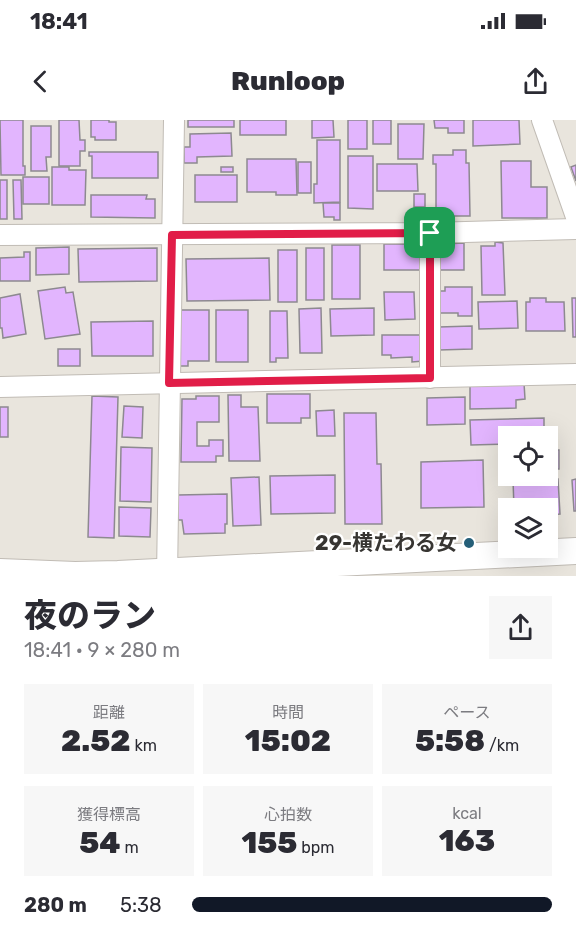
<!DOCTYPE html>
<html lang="ja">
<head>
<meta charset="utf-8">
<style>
  :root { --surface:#fff; --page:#f7f7f7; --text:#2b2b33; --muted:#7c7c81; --accent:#111827 }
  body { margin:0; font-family:Rubik,"Noto Sans JP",sans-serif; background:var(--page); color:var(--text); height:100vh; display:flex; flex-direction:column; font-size:22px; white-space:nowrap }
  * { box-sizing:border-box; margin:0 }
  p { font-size:20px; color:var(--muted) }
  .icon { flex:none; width:33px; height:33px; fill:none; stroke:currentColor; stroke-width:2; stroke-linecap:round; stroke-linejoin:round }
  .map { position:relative; height:456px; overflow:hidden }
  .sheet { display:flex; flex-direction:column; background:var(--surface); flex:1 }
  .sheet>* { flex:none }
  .fabs { position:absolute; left:498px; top:306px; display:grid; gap:12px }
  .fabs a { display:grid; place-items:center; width:60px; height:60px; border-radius:0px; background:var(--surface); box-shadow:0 6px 24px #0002; font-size:30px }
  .pin { position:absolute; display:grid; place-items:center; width:51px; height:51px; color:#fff; margin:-26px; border-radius:12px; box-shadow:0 3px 9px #0006 }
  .round { display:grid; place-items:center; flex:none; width:63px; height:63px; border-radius:0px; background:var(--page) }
  .headline { display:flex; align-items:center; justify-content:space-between; height:102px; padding:0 24px }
  h1 { font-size:33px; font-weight:800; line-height:45px }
  .figures { display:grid; grid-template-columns:repeat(3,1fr); gap:9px; height:102px; padding:6px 24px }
  .figures div { display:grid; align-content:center; border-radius:0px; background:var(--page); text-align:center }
  .figures b { font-size:30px; font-weight:800 }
  .figures small { font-size:16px; font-weight:400 }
  .figures p { font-size:16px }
  ul { padding:0 24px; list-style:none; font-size:20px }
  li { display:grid; grid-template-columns:96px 72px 1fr; align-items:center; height:45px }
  li i { height:15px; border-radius:8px; background:var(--accent) }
  .status { display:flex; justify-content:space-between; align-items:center; height:42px; padding:0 30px; background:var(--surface); direction:ltr }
  .status svg { height:16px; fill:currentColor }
  header { display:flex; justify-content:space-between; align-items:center; height:78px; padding:0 24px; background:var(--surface); font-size:27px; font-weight:800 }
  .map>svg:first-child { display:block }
  .building { fill:#e2b5fe; stroke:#8d8990; stroke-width:1.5 }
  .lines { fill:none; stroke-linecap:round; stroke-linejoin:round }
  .minor-casing { stroke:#c1bcb5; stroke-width:22 }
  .tertiary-casing { stroke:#c1bcb5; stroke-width:28 }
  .minor { stroke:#fff; stroke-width:20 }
  .tertiary { stroke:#fff; stroke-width:26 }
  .route-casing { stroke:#fff; stroke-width:12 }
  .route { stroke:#e11d48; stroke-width:8 }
  .poi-dot { fill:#255f78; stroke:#fff; stroke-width:2 }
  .labels { text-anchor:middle; stroke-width:4.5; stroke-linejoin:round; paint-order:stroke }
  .poi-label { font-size:21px; font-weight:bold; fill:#373532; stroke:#fff; text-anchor:end }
</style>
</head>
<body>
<div class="status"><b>18:41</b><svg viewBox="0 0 49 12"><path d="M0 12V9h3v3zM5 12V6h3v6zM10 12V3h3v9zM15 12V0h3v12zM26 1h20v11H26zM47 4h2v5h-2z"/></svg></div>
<header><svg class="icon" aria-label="back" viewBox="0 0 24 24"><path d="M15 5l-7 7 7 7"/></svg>Runloop<svg class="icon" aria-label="share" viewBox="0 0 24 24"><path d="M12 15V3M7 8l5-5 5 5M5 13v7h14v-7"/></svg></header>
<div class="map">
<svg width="576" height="456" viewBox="0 0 576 456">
  <rect width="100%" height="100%" fill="#e9e5dd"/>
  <g class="building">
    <polygon points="0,0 23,0 23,46 25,46 25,55 1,55"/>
    <polygon points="59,0 79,0 80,20 85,20 85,31 80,31 80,46 59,46"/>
    <polygon points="91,0 109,0 109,2 116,2 116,20 95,20 95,17 91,17"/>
    <rect x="188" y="0" width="46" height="7"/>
    <rect x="240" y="0" width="46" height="15"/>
    <polygon points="312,0 333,0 334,17 312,18"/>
    <rect x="348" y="0" width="19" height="29"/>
    <rect x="373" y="0" width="18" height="24"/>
    <polygon points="434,0 464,0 464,13 448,13 448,8 435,8"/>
    <polygon points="473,0 519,0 520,24 473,26"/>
    <polygon points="398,4 424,4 423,39 398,39"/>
    <polygon points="31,6 51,6 51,37 46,37 47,51 31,51"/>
    <polygon points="231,13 232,36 197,37 197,43 184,43 184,27 190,27 190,14"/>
    <polygon points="317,20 340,20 340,82 314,83 314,64 317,64"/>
    <polygon points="453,30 466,30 466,43 469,43 470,96 454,96 454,100 441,100 441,95 436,95 436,44 433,44 433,35 453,35"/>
    <polygon points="89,32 158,32 158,58 92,58 92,36 89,36"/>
    <polygon points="348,36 373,36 373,89 348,88"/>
    <polygon points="247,39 296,39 297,75 276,75 276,72 247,72"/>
    <polygon points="501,41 531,41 531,67 547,67 547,98 502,98"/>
    <rect x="298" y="42" width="13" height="31"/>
    <polygon points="377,44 417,44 418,71 377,71"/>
    <polygon points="576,45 576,61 571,47"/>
    <polygon points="52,47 69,47 69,50 86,50 85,85 52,85"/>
    <rect x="221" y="47" width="12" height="5"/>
    <rect x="195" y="55" width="42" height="27"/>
    <rect x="23" y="57" width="26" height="27"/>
    <rect x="0" y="60" width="7" height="39"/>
    <polygon points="13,60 21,60 22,99 14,99"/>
    <rect x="414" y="74" width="11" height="13"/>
    <polygon points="91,75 147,75 146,79 155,79 155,98 91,97"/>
    <polygon points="323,83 340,83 340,100 334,100 334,97 324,97"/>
    <polygon points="495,122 503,123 505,175 482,175 481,126 495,126"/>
    <polygon points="464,123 464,150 439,150 439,135 441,135 441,124"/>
    <polygon points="384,124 420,124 421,150 384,150"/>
    <rect x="332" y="125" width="28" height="54"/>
    <polygon points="69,127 69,154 36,155 36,128"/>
    <polygon points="157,128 157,161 79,162 78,129"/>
    <rect x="306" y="128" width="18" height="52"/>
    <rect x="278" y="130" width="19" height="52"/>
    <polygon points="24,132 30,132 30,161 0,161 0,138 24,137"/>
    <polygon points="269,138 270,180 187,181 186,139"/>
    <polygon points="65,167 66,173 73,172 80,214 45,219 38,171"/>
    <polygon points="445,167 472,167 472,196 458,196 458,193 438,193 438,171 445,171"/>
    <polygon points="384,172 414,172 415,199 385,200"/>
    <polygon points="20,174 26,214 3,218 2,208 0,208 0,178"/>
    <polygon points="530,178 546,178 546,182 564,182 565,211 526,211 526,182 530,182"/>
    <polygon points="572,178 576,178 576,217 573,217"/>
    <polygon points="517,181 518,208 479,209 478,182"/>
    <polygon points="321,188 322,233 300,233 299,189"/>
    <polygon points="374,188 374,215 331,216 330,189"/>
    <polygon points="180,190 209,190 209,241 188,241 188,246 180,246"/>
    <rect x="216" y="190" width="32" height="52"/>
    <polygon points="270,191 287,191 288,238 276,238 276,242 270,242"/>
    <polygon points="153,201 153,236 92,236 91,202"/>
    <polygon points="472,206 472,229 439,230 439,207"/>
    <polygon points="382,215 423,215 423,241 412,242 412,237 391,238 391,235 382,235"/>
    <rect x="58" y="229" width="22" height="17"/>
    <polygon points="524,263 525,279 516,280 516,288 470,289 470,264"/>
    <polygon points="267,274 310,274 310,298 301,298 301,303 267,303"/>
    <polygon points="228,275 241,275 241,287 258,287 260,341 229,341"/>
    <polygon points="92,276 118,277 114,418 88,417"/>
    <polygon points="196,276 219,276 219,302 197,302 197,326 209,326 209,320 223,320 223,336 216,336 216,342 181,342 182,279 196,279"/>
    <polygon points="465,277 465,304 427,305 427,278"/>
    <polygon points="124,286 143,287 142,318 122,317"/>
    <rect x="0" y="287" width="8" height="30"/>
    <polygon points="334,290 335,316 317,316 316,291"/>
    <polygon points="344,293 376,293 377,344 381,344 382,404 345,404"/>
    <polygon points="544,298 544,316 508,316 508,324 471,325 470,300"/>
    <polygon points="548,324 555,324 555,330 559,330 559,349 548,349"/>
    <polygon points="121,327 152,328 151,382 120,381"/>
    <polygon points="483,340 484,387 421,388 421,342"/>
    <polygon points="335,355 335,393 271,394 270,356"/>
    <polygon points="259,357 261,405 233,406 231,358"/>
    <polygon points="558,359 560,394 548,395 548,388 514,388 513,360"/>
    <polygon points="576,359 576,391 574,391 572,360"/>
    <polygon points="227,374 227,404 225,404 225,413 184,414 182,400 178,400 178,375"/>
    <polygon points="119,387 151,388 150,417 119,416"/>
  </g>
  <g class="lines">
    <defs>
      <g id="minor">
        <polyline points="542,0 576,97"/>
        <polyline points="430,113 430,258"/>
        <polyline points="0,115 430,113 576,109"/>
        <polyline points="0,267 576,254"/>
        <polyline points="167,456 174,0"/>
      </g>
      <polyline id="tertiary" points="0,452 75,455 118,454 576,431"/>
    </defs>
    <use href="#minor" class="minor-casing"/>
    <use href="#tertiary" class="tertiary-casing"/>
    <use href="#minor" class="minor"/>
    <use href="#tertiary" class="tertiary"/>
  </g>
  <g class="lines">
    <defs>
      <polygon id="route" points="430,113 430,258 169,263 172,115"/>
    </defs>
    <use href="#route" class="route-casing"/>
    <use href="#route" class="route"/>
  </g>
  <circle class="poi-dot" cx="469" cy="423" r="6"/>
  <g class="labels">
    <g class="poi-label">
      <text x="457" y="430">29-横たわる女</text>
    </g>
  </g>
</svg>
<div class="fabs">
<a><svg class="icon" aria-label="locate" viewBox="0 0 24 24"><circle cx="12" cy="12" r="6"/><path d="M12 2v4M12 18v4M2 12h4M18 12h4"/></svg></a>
<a><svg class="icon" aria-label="layers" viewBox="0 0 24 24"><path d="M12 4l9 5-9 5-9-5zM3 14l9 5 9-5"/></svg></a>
</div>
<div class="pin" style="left:430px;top:113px;background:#1e9e55"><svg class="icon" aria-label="arrive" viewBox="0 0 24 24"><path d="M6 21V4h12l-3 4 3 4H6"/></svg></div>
</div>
<section class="sheet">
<div class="headline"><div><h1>夜のラン</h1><p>18:41 · 9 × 280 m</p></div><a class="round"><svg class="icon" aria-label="share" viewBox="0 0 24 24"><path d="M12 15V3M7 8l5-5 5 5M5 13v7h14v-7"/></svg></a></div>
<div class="figures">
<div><p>距離</p><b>2.52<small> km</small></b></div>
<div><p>時間</p><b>15:02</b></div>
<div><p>ペース</p><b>5:58<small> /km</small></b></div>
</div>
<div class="figures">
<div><p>獲得標高</p><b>54<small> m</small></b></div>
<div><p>心拍数</p><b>155<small> bpm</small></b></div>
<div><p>kcal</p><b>163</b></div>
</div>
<ul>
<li><b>280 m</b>5:38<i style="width:100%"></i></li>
</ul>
</section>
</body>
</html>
